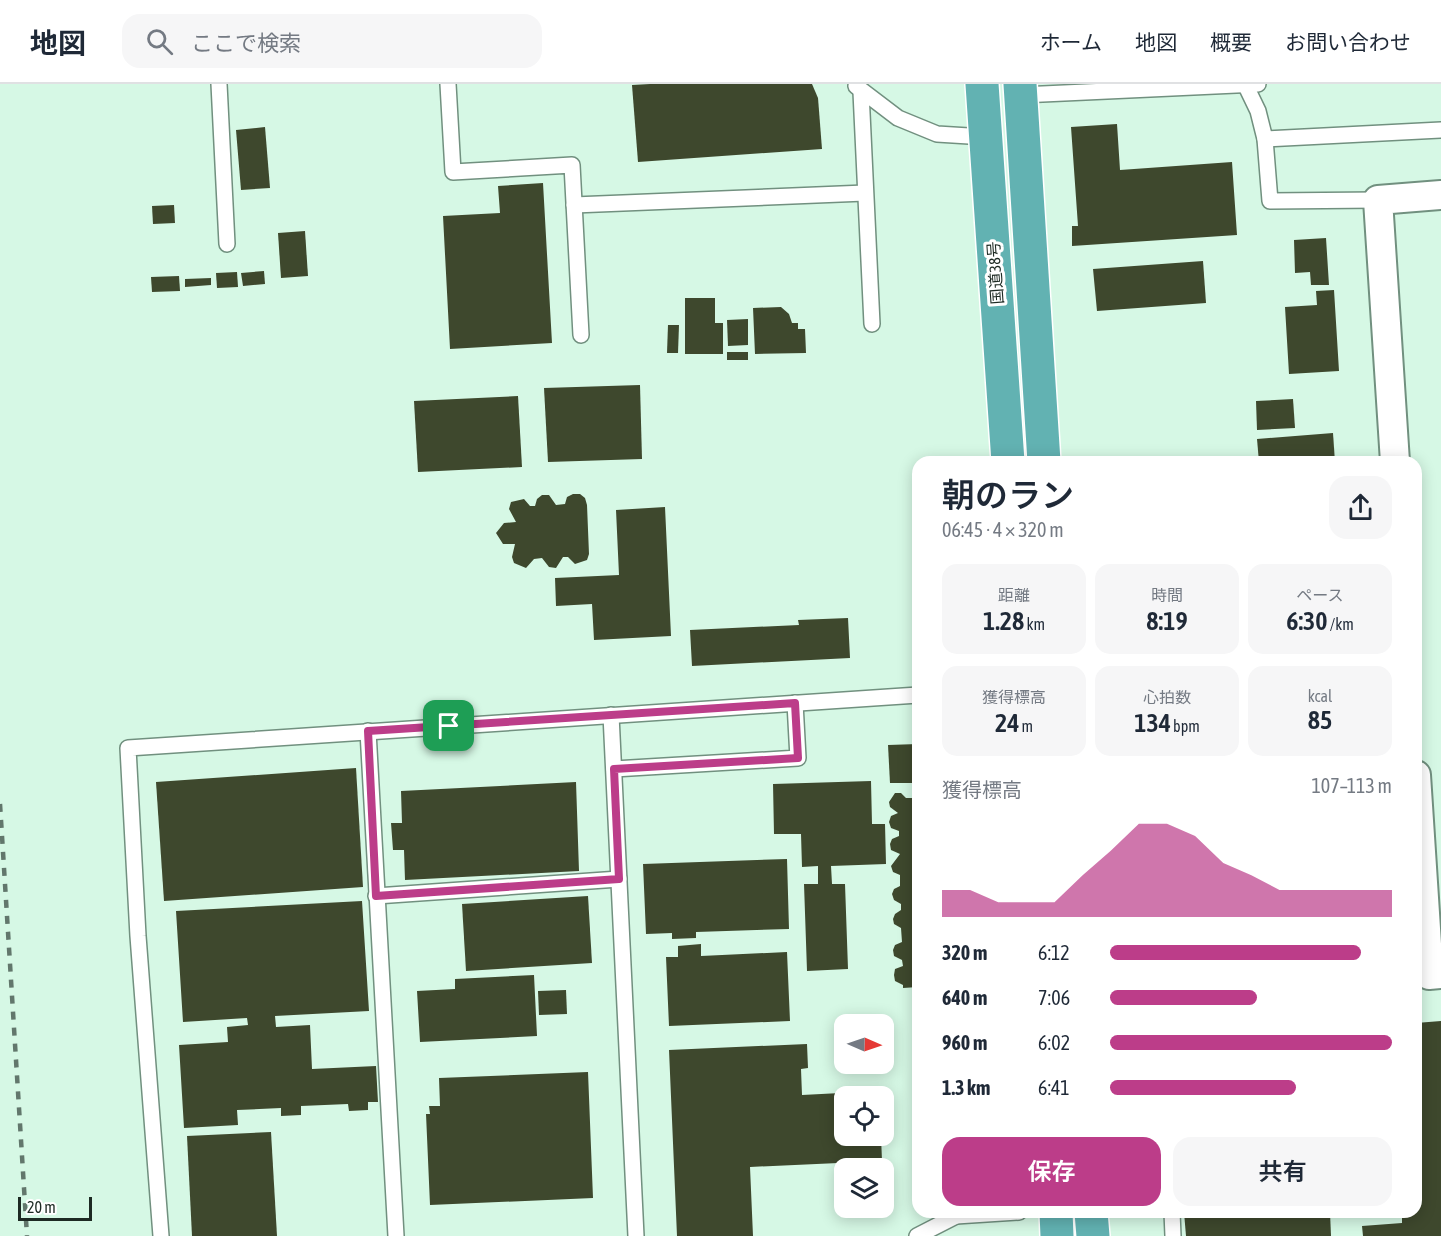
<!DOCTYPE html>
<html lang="ja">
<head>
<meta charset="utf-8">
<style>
  :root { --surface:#fff; --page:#f6f6f7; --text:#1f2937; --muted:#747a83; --line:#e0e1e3; --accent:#bc3d89 }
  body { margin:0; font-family:"Asap Condensed","Noto Sans JP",sans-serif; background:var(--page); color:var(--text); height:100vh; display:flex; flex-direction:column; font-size:22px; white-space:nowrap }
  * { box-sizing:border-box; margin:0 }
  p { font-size:20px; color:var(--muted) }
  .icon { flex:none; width:33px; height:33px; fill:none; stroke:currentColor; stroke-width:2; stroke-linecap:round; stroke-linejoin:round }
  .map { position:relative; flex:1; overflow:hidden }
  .drawer { position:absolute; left:912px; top:372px; width:510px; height:762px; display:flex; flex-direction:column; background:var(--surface); border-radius:18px; box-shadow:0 3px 15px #0003 }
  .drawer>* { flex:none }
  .needle { width:39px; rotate:92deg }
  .fabs { position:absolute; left:834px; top:930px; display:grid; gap:12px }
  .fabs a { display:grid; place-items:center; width:60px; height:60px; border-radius:12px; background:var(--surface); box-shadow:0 3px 15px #0003; font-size:30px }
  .scale { position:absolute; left:18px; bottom:15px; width:74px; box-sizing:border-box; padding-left:6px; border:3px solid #1d2a23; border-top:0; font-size:16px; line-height:21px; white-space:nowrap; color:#1d2a23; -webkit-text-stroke:4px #fff; paint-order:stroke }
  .pin { position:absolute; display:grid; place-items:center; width:51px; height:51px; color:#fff; margin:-26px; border-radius:12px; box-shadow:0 3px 9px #0006 }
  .round { display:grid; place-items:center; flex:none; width:63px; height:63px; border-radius:18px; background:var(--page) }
  .head { display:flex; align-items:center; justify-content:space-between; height:102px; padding:0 30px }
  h1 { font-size:33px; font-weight:600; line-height:45px }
  .metrics { display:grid; grid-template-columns:repeat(3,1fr); gap:9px; height:102px; padding:6px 30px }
  .metrics div { display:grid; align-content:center; border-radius:15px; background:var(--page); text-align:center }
  .metrics b { font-size:26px; font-weight:600 }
  .metrics small { font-size:16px; font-weight:400 }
  .metrics p { font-size:16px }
  .chart { height:168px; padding:12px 30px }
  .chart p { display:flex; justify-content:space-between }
  .chart svg { width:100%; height:108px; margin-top:6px; fill:var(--accent); opacity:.7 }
  .primary-button { display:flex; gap:12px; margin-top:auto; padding:12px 30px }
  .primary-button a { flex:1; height:69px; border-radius:18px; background:var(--accent); color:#fff; font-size:24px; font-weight:600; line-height:69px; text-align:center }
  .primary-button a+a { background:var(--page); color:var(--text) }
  ul { padding:0 30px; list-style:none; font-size:20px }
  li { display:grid; grid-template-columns:96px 72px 1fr; align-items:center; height:45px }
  li i { height:15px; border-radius:8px; background:var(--accent) }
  header { display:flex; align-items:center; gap:36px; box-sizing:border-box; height:84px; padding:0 30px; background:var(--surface); border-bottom:2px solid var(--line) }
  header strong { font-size:28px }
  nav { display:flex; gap:33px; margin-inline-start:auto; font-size:21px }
  .search { width:420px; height:54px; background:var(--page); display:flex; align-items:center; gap:15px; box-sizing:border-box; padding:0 21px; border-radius:18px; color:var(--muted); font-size:22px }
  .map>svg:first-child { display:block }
  .building { fill:#3e482d }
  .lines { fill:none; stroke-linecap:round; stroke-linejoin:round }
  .service-casing { stroke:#71907f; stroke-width:18 }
  .minor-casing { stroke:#71907f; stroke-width:32 }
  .trunk-casing { stroke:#fff; stroke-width:36 }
  .service { stroke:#fff; stroke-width:15 }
  .minor { stroke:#fff; stroke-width:28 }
  .trunk { stroke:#62b2b2; stroke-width:33 }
  .rail { stroke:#62776c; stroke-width:4.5; stroke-dasharray:8 8; stroke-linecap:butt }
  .route-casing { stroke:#fff; stroke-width:12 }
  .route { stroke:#bc3d89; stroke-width:8 }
  .labels { text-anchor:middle; stroke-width:6; stroke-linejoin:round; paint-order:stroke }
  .street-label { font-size:16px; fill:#1d2a23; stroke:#fff }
</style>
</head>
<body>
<header>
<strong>地図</strong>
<div class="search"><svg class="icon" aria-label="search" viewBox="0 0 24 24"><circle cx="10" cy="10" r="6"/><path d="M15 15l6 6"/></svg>ここで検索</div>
<nav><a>ホーム</a><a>地図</a><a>概要</a><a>お問い合わせ</a></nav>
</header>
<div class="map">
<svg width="1441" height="1152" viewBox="0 0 1441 1152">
  <rect width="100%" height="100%" fill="#d6f8e5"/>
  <g class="building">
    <polygon points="650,0 812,0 818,14 822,65 638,78 632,1"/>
    <polygon points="1117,40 1120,86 1232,78 1237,151 1072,162 1072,142 1078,142 1071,43"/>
    <polygon points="265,43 270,104 241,106 236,46"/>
    <polygon points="543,99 552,259 450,265 443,132 500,129 498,102"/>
    <polygon points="174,121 175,139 153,140 152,122"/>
    <polygon points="305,147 308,192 281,194 278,149"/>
    <polygon points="1326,154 1329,201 1311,201 1310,188 1295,189 1294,156"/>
    <polygon points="1203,177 1206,219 1097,227 1093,185"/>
    <polygon points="264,187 265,200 243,202 241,189"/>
    <polygon points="237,188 238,203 217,204 216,189"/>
    <polygon points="179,192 180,207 152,208 151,193"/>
    <polygon points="211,194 211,201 185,203 185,195"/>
    <polygon points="1334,206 1339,287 1289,290 1285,223 1317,221 1316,207"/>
    <polygon points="685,214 715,214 715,239 723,239 723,270 685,270"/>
    <polygon points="781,223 789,230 792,239 798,239 798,245 805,245 806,269 755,270 753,224"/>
    <polygon points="748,235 748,261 728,262 727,236"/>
    <polygon points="668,241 679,241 678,269 667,269"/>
    <rect x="727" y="268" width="21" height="8"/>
    <polygon points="640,301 642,375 548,378 544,304"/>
    <polygon points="518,312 522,383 418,388 414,317"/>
    <polygon points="1293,315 1295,344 1257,346 1256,317"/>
    <polygon points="1333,349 1335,378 1259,378 1257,355"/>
    <polygon points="573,410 580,410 585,414 587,421 589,470 587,476 575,480 568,473 563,473 556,484 549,483 542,474 534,475 526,484 514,479 512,473 515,460 503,460 496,449 504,439 516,438 509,425 511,418 524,415 530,422 535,422 537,415 542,411 549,411 556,421 565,420 567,413"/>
    <polygon points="665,423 671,552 594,556 592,520 556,522 555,494 619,491 616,426"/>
    <polygon points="848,534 850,574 692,582 690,546 799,541 798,536"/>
    <polygon points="918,660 918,699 890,699 888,661"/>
    <polygon points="356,684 363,803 164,817 156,698"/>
    <polygon points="871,697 872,740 885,740 886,780 831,782 832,800 845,800 848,885 807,887 804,800 818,800 818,782 802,783 801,750 774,750 773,700"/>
    <polygon points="576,698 579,787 405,796 404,766 393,766 391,739 402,739 401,707"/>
    <polygon points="895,709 901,709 906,714 918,714 918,903 903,904 903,901 895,897 894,891 895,885 903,882 902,876 894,872 893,866 895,861 902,858 901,844 894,840 893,835 895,830 901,826 901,820 894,816 892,810 894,805 900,802 900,791 893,788 891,782 900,770 891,766 890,760 892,755 899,752 899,747 891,744 889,738 891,732 898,729 890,723 889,718"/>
    <polygon points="787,775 789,845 696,848 696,854 672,855 672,849 646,850 643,780"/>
    <polygon points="588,812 592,879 466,887 462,820"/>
    <polygon points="362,817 369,927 275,932 276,943 310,941 312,985 376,982 378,1018 368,1018 368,1026 349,1027 348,1020 301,1022 301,1031 281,1032 281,1024 237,1026 238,1041 184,1044 179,961 228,958 227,943 248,941 247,934 183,938 176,827"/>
    <polygon points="701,860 701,872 787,868 790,937 669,942 666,873 678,873 678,862"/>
    <polygon points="534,891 537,952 420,958 417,907 455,905 455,895"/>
    <polygon points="566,906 567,930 539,931 538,907"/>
    <polygon points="1441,937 1441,1152 1363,1152 1362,1142 1402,1139 1402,1128 1416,1128 1416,939"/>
    <polygon points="807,960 808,984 801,985 802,1011 879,1007 880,1012 844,1012 844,1052 881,1052 882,1077 750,1083 753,1152 677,1152 669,966"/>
    <polygon points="588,988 593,1114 430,1121 426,1030 430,1030 429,1022 440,1022 439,994"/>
    <polygon points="271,1048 277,1152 192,1152 187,1052"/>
    <polygon points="1184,1128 1330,1128 1331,1152 1186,1152"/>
  </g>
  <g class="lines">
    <defs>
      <g id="service">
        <polyline points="219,0 227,160"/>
        <polyline points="448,0 453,88 572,81 581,251"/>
        <polyline points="1245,0 1258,27 1265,55 1270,117 1378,116"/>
        <polyline points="856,2 898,34 937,50 985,53"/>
        <polyline points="861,8 872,240"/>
        <polyline points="1021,11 1258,0"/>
        <polyline points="1265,55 1441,46"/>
        <polyline points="574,121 865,109"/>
        <polyline points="611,631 636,1152"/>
        <polyline points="368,647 396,1152"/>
        <polyline points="614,685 798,674 795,619"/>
        <polyline points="376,812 619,795"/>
        <polyline points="955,1128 956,1132 1019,1128"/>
        <polyline points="1172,1128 1173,1152"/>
        <polyline points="161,1152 138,852 128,664 918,611"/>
        <polyline points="917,1152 956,1132"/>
      </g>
      <g id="minor">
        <polyline points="1395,378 1378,116 1441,111"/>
        <polyline points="1416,691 1429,891 1441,890"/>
      </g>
      <g id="trunk">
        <polyline points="982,0 1008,378"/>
        <polyline points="1020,0 1044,378"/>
        <polyline points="1056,1128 1057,1152"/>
        <polyline points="1091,1128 1093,1152"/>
      </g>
    </defs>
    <use href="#service" class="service-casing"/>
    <use href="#minor" class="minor-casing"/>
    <use href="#trunk" class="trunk-casing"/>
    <use href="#service" class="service"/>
    <use href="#minor" class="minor"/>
    <use href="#trunk" class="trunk"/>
    <polyline class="rail" points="0,720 27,1152"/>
  </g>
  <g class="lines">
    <defs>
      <polygon id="route" points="795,619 798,674 614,685 619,795 376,812 368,647"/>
    </defs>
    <use href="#route" class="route-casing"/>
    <use href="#route" class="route"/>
  </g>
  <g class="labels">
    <g class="street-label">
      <text transform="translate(995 189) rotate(-94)" y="6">国道38号</text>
    </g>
  </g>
</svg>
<div class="fabs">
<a><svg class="needle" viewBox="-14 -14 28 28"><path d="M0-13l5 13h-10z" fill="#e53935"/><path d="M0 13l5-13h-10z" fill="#747a83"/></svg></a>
<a><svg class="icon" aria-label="locate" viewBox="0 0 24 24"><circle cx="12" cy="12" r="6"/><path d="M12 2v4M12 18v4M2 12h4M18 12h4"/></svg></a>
<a><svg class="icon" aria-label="layers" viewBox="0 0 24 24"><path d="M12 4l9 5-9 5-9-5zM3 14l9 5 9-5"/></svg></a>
</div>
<div class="scale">20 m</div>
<div class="pin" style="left:449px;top:642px;background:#1e9e55"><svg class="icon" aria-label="arrive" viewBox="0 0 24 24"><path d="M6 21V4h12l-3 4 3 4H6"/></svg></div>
<section class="drawer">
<div class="head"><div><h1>朝のラン</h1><p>06:45 · 4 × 320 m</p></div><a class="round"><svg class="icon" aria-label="share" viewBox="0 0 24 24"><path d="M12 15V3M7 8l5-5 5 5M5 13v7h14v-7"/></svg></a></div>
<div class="metrics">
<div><p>距離</p><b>1.28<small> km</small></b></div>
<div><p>時間</p><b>8:19</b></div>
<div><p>ペース</p><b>6:30<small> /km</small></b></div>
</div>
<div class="metrics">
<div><p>獲得標高</p><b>24<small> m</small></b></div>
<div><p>心拍数</p><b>134<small> bpm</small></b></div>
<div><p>kcal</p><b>85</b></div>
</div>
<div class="chart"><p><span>獲得標高</span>107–113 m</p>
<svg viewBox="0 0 160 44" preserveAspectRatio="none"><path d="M0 44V33L10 33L20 38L30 38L40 38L50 27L60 17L70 6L80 6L90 11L100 22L110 27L120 33L130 33L140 33L150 33L160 33V44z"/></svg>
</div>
<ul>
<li><b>320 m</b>6:12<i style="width:89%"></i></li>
<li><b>640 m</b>7:06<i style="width:52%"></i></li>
<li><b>960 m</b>6:02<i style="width:100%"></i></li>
<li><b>1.3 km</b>6:41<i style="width:66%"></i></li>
</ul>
<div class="primary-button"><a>保存</a><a>共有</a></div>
</section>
</div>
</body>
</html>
